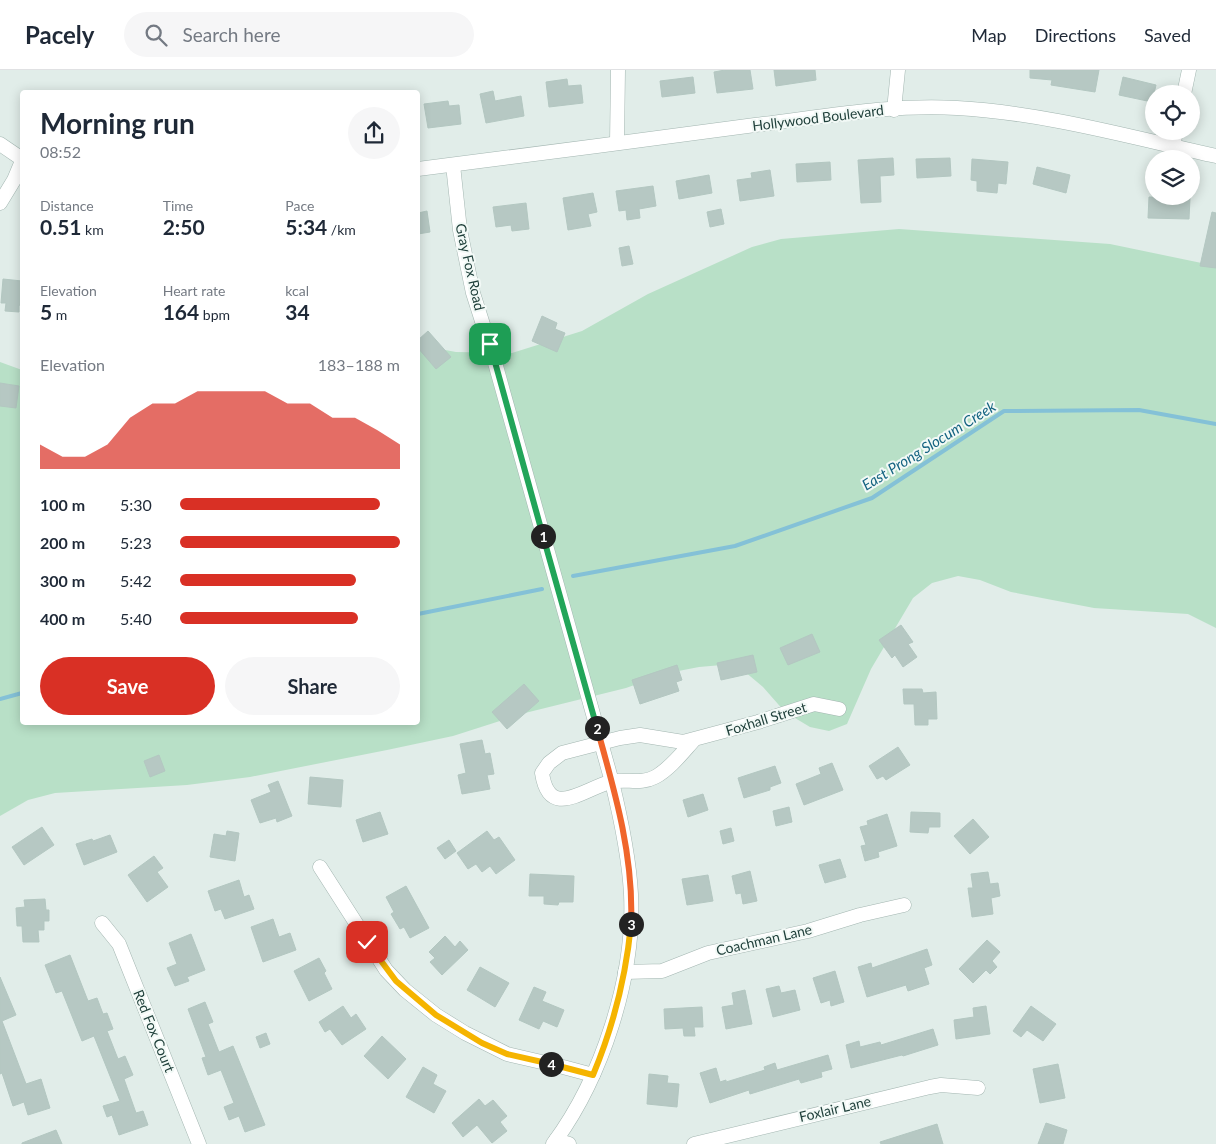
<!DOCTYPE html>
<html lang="en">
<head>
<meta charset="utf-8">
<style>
  :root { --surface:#fff; --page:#f6f6f7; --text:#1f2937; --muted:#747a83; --line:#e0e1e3; --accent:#d93025 }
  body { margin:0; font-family:Lato,sans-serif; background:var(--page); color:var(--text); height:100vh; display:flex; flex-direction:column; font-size:19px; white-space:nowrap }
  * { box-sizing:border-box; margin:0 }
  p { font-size:16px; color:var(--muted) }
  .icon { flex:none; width:28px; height:28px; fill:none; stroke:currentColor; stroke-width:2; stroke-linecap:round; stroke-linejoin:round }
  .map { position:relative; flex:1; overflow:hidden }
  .side { position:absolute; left:20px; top:20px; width:400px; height:635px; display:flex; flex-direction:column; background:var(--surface); border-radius:5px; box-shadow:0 2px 12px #0003 }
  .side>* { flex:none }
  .fabs { position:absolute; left:1145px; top:15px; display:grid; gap:10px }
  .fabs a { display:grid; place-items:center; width:55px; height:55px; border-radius:50%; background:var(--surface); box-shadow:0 2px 12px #0003; font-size:25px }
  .pin { position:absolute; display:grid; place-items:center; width:42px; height:42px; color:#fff; margin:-21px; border-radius:10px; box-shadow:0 2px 8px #0006 }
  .km { position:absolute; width:25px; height:25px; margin:-12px; border-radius:50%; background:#222; color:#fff; font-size:14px; line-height:25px; text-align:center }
  .round { display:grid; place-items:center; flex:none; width:52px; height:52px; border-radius:26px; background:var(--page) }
  .overview { display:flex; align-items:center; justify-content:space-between; height:85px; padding:0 20px }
  h1 { font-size:28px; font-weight:700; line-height:38px }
  .figures { display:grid; grid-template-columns:repeat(3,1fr); gap:8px; height:85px; padding:5px 20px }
  .figures div { display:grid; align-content:center }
  .figures b { font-size:21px; font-weight:700 }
  .figures small { font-size:14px; font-weight:400 }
  .figures p { font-size:14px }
  .chart { height:140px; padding:10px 20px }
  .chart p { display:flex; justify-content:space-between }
  .chart svg { width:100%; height:90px; margin-top:5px; fill:var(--accent); opacity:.7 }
  .button { display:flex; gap:10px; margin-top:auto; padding:10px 20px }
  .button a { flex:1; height:58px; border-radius:30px; background:var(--accent); color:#fff; font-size:20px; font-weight:700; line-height:58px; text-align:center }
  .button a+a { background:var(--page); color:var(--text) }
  ul { padding:0 20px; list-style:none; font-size:16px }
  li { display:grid; grid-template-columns:80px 60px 1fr; align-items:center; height:38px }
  li i { height:12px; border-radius:6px; background:var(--accent) }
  header { display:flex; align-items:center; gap:30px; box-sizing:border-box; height:70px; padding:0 25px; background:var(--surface); border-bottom:1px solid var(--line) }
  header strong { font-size:24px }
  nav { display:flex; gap:28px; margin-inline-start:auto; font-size:18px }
  .search { width:350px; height:45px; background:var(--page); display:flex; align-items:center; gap:12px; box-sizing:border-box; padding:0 18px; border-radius:28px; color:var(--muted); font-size:19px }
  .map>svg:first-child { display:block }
  .green { fill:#b8e0c7 }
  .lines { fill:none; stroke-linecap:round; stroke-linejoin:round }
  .stream { stroke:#84c1d7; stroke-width:4 }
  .building { fill:#b6c8c3; stroke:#b3c7c1 }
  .minor-casing { stroke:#a3b6b1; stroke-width:15 }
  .minor { stroke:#fff; stroke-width:14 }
  .split-1-casing { stroke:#fff; stroke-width:10 }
  .split-2-casing { stroke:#fff; stroke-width:10 }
  .split-3-casing { stroke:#fff; stroke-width:10 }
  .split-4-casing { stroke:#fff; stroke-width:10 }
  .split-5-casing { stroke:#fff; stroke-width:10 }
  .split-1 { stroke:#22a559; stroke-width:6 }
  .split-2 { stroke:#22a559; stroke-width:6 }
  .split-3 { stroke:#f0652b; stroke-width:6 }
  .split-4 { stroke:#f5b400; stroke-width:6 }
  .split-5 { stroke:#f5b400; stroke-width:6 }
  .labels { text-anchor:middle; stroke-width:4; stroke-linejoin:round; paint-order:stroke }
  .street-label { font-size:14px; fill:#20403b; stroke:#f2f9f6 }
  .water-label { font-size:15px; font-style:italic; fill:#146381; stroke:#f2f9f6 }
</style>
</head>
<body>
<header>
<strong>Pacely</strong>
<div class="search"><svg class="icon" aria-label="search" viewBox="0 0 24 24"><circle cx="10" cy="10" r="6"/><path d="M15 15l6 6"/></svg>Search here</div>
<nav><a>Map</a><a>Directions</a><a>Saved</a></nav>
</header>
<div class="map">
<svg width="1216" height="1074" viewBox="0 0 1216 1074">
  <rect width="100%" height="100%" fill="#e1ede9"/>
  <polygon class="green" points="899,159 1110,174 1216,196 1216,558 1188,544 1094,538 1011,522 980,510 958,506 932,513 913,528 871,599 847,654 829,661 810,657 785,642 763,617 744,601 722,595 699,597 668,603 626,618 525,643 453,666 387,680 250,707 187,715 55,723 28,730 0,746 0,292 22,300 22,652 418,652 418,275 456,282 512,283 582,261 648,224 752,177 781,169"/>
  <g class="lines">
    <g class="stream">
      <polyline points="573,506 735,476 872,428 1004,341 1139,340 1216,354"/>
      <polyline points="418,544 542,519"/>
      <polyline points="0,629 22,623"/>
    </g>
  </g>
  <g class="building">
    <polygon points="725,0 750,0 753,19 717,23 714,2"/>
    <polygon points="774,0 815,0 816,10 776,16"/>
    <polygon points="1030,0 1099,0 1095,22 1051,15 1052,10 1030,8"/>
    <polygon points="693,7 695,23 662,27 660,11"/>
    <polygon points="1123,7 1156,15 1152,32 1119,25"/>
    <polygon points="567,9 568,16 581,15 583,33 549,37 546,12"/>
    <polygon points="493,21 495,31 521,26 524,46 486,53 480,24"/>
    <polygon points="448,31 449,36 459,35 461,54 428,58 424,34"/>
    <polygon points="893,88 894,105 880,106 881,132 861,133 858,90"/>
    <polygon points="950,88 951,106 917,108 916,89"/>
    <polygon points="972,89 1008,92 1006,114 998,113 997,123 977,121 977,111 971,110"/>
    <polygon points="830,92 831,110 797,112 796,94"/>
    <polygon points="1037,97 1070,105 1066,123 1033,114"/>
    <polygon points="770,100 774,126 740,131 737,110 752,108 751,103"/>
    <polygon points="709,105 712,123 679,129 676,111"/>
    <polygon points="653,116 656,136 639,139 640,148 627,150 626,140 619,141 616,121"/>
    <polygon points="593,123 597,142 588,144 591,156 568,160 563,128"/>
    <polygon points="1149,127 1190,128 1189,149 1148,148"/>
    <polygon points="526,133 529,159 512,161 511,155 496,157 493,137"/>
    <polygon points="721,139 724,154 710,157 707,142"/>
    <polygon points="427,141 430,162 418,164 418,143"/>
    <polygon points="1212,142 1216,143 1216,198 1200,196"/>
    <polygon points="629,176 633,194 622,196 619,178"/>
    <polygon points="3,209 22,211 22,236 19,235 19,242 5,241 6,233 1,233"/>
    <polygon points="542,246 557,253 555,259 565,263 557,282 532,271"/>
    <polygon points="428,261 451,287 436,299 418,278 418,270"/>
    <polygon points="0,313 19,316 16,338 0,336"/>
    <polygon points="901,555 913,572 908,574 917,587 903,597 895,585 892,588 879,570"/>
    <polygon points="812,564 820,582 788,595 780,578"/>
    <polygon points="753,585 757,602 721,610 717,593"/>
    <polygon points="677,595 682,610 676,612 679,621 640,634 632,610"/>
    <polygon points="524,614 539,631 507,659 492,642"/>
    <polygon points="903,619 922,619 923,623 936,622 937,649 928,649 928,655 915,655 914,634 904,634"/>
    <polygon points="482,670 485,684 490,683 494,704 487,705 490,719 462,724 458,705 466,703 460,674"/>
    <polygon points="898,677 910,695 886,710 883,706 877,709 869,696"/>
    <polygon points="159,685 165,701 150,707 144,691"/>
    <polygon points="832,693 843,720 804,735 796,714 821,704 819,698"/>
    <polygon points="775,696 781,713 770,717 770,720 744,728 738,708"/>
    <polygon points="310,707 343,710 341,737 308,734"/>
    <polygon points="278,711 292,746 277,752 276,748 260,753 251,730 271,722 268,715"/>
    <polygon points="703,724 708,740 688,747 683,730"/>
    <polygon points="789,737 792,752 776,756 773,741"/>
    <polygon points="380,742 388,764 363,772 356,750"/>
    <polygon points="911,742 940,743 940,757 929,757 928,763 910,762"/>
    <polygon points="887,744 897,776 878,782 879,787 865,791 861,776 866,775 860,757 868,755 867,751"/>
    <polygon points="973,749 989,767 970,784 954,766"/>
    <polygon points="42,757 54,775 24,795 12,777"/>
    <polygon points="731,758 734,771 723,774 720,761"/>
    <polygon points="227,761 239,763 235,791 210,787 214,764 226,766"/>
    <polygon points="487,761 494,770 499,767 515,790 496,804 490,796 482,802 476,794 468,799 457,783"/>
    <polygon points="110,765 117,782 84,795 76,774 92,769 93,771"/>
    <polygon points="449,770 456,781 445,789 437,778"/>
    <polygon points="154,786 163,798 157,802 168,817 147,832 128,805"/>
    <polygon points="840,789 846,807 825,813 819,795"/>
    <polygon points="750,801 757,831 743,834 741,823 736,824 732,806"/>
    <polygon points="988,802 990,814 998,813 1000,826 991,828 993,844 972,847 968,818 973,818 971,804"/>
    <polygon points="530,804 574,806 573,832 559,832 558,835 544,834 544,826 529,826"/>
    <polygon points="708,805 713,831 687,835 682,809"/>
    <polygon points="239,810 244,827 249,825 254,839 225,849 221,839 215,841 208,821"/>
    <polygon points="406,816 429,858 410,868 404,857 400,859 391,844 394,842 386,827"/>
    <polygon points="45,829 46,840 49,840 49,851 44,851 44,860 38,860 39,872 23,872 22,856 17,856 16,838 25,837 24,830"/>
    <polygon points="273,849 279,867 290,863 296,880 263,892 251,857"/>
    <polygon points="191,864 205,900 187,907 189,911 175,916 167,898 177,894 169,873"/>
    <polygon points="445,866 455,877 460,871 468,880 442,905 430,892 435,888 429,882"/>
    <polygon points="987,870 1000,882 992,891 997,897 990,904 986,900 973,913 959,899"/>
    <polygon points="927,879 932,895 924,898 929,914 908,921 906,915 867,927 858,897 871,893 872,898"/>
    <polygon points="70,885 88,931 97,928 103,944 107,943 113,959 107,961 118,989 125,986 133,1005 124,1009 136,1043 143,1041 148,1055 119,1065 112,1045 107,1047 103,1036 120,1031 94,966 82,971 62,921 56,923 45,895"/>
    <polygon points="319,888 326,901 324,903 332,919 309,931 294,901"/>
    <polygon points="480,897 509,913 495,937 467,920"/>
    <polygon points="835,901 844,932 831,936 830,930 821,933 813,908"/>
    <polygon points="0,907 16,945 2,951 26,1014 41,1009 50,1038 28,1045 24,1032 13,1036 2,1003 0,1004"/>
    <polygon points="779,916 781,923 795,920 800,940 773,947 766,919"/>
    <polygon points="534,917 546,922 542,931 564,940 557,957 543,951 539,959 519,950"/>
    <polygon points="745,920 752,954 726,959 722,937 734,935 732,923"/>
    <polygon points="205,932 213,952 208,954 219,982 233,976 265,1055 245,1062 239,1046 229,1050 224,1037 234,1033 221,1000 208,1005 202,988 206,987 188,939"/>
    <polygon points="343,936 351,948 356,944 366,959 342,975 330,959 325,962 319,952"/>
    <polygon points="986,936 990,964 956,969 954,950 974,947 973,938"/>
    <polygon points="1031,936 1056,954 1043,971 1027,960 1021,967 1013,961"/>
    <polygon points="702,937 703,957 694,957 695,966 684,966 683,958 665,959 664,939"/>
    <polygon points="933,959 938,975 903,986 902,985 851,998 846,975 859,971 860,977 880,972 881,975"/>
    <polygon points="266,963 270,974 260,978 256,967"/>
    <polygon points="382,966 406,989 388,1009 364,986"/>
    <polygon points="828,985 832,999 821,1002 822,1007 801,1013 799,1009 750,1024 749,1020 710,1033 700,1003 716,998 720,1012 726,1010 726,1012 765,1000 764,997 775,993 777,1000"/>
    <polygon points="1058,994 1065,1028 1040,1033 1033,999"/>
    <polygon points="423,997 437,1005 433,1014 446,1021 434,1043 406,1027"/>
    <polygon points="649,1004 668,1006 667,1013 679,1014 677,1037 647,1034"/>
    <polygon points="479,1029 485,1036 493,1030 507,1046 500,1052 507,1061 492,1073 477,1055 463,1067 452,1053"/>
    <polygon points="1046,1053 1067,1060 1063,1074 1038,1074"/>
    <polygon points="937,1054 943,1074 881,1074 880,1072"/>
    <polygon points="56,1060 62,1074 22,1074 22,1073"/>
  </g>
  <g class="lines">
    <defs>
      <g id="minor">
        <polyline points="1184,24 1189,0"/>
        <polyline points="894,40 898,0"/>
        <polyline points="617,73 618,0"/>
        <polyline points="0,74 22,89"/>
        <polyline points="1173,77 1176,61"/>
        <path d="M453 95 460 160 473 223 494 289 612 712C621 749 629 786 631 824 635 907 602 1008 553 1074"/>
        <path d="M418 99C530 85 643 70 755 55 822 47 890 34 957 38 1045 43 1130 67 1216 86"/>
        <polyline points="0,133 14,110 22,91"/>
        <path d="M694 670C683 682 670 699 655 707 640 715 626 708 610 712 582 720 549 750 542 703L549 693 562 683 620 668 640 665 683 672 758 652 814 634 839 639"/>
        <polyline points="320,797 386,900 405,920 436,945 465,963 507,984 563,997 593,1005"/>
        <polyline points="102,853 119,874 199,1074"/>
        <polyline points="625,902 662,901 708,883 808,861 860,845 904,835"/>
        <polyline points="556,1070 569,1074"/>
        <polyline points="694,1074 930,1017 941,1015 978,1018"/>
      </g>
    </defs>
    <use href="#minor" class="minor-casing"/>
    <use href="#minor" class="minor"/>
  </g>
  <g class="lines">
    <defs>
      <polyline id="split-1" points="490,274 543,466"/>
      <polyline id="split-2" points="543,466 597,658"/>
      <path id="split-3" d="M597 658C615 722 634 787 631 854"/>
      <path id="split-4" d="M551 994 593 1005C613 957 626 907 631 854"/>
      <polyline id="split-5" points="367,872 396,911 436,945 482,973 507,984 551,994"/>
    </defs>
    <use href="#split-1" class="split-1-casing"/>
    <use href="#split-2" class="split-2-casing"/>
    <use href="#split-3" class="split-3-casing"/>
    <use href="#split-4" class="split-4-casing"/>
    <use href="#split-5" class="split-5-casing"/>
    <use href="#split-1" class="split-1"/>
    <use href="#split-2" class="split-2"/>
    <use href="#split-3" class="split-3"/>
    <use href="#split-4" class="split-4"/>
    <use href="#split-5" class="split-5"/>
  </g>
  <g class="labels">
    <g class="street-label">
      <text transform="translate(818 48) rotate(-7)" y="5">Hollywood Boulevard</text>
      <text transform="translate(470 197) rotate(77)" y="5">Gray Fox Road</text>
      <text transform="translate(766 649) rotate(-17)" y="5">Foxhall Street</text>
      <text transform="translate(764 870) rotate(-13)" y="5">Coachman Lane</text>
      <text transform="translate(154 961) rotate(68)" y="5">Red Fox Court</text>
      <text transform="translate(835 1039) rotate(-13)" y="5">Foxlair Lane</text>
    </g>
    <g class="water-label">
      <text transform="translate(929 376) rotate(-32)" y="5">East Prong Slocum Creek</text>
    </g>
  </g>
</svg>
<div class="fabs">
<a><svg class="icon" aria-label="locate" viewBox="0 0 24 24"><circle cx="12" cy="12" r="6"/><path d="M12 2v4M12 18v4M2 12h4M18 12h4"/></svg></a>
<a><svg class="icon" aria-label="layers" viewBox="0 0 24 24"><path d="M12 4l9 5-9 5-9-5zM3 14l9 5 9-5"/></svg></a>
</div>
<div class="pin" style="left:490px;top:274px;background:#1e9e55"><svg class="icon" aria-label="arrive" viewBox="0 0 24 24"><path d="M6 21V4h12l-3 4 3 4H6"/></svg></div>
<div class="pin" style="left:367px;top:872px;background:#d93025"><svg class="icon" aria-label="check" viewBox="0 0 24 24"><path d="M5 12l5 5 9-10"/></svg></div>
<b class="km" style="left:543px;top:466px">1</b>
<b class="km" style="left:597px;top:658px">2</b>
<b class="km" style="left:631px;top:854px">3</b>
<b class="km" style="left:551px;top:994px">4</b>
<section class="side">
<div class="overview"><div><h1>Morning run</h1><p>08:52</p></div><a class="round"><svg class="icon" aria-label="share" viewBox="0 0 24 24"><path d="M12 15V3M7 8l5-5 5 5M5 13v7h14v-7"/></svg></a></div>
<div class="figures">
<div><p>Distance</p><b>0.51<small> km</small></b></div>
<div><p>Time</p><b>2:50</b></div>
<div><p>Pace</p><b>5:34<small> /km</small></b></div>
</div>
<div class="figures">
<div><p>Elevation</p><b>5<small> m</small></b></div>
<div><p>Heart rate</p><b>164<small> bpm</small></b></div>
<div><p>kcal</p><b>34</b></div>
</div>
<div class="chart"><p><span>Elevation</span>183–188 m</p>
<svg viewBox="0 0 160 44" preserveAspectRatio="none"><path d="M0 44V32L10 38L20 38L30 32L40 19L50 12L60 12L70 6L80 6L90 6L100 6L110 12L120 12L130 19L140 19L150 25L160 32V44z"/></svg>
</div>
<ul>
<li><b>100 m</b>5:30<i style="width:91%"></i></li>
<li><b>200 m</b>5:23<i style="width:100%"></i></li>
<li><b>300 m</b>5:42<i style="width:80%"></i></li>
<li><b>400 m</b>5:40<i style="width:81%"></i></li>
</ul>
<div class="button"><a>Save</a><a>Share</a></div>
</section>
</div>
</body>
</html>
